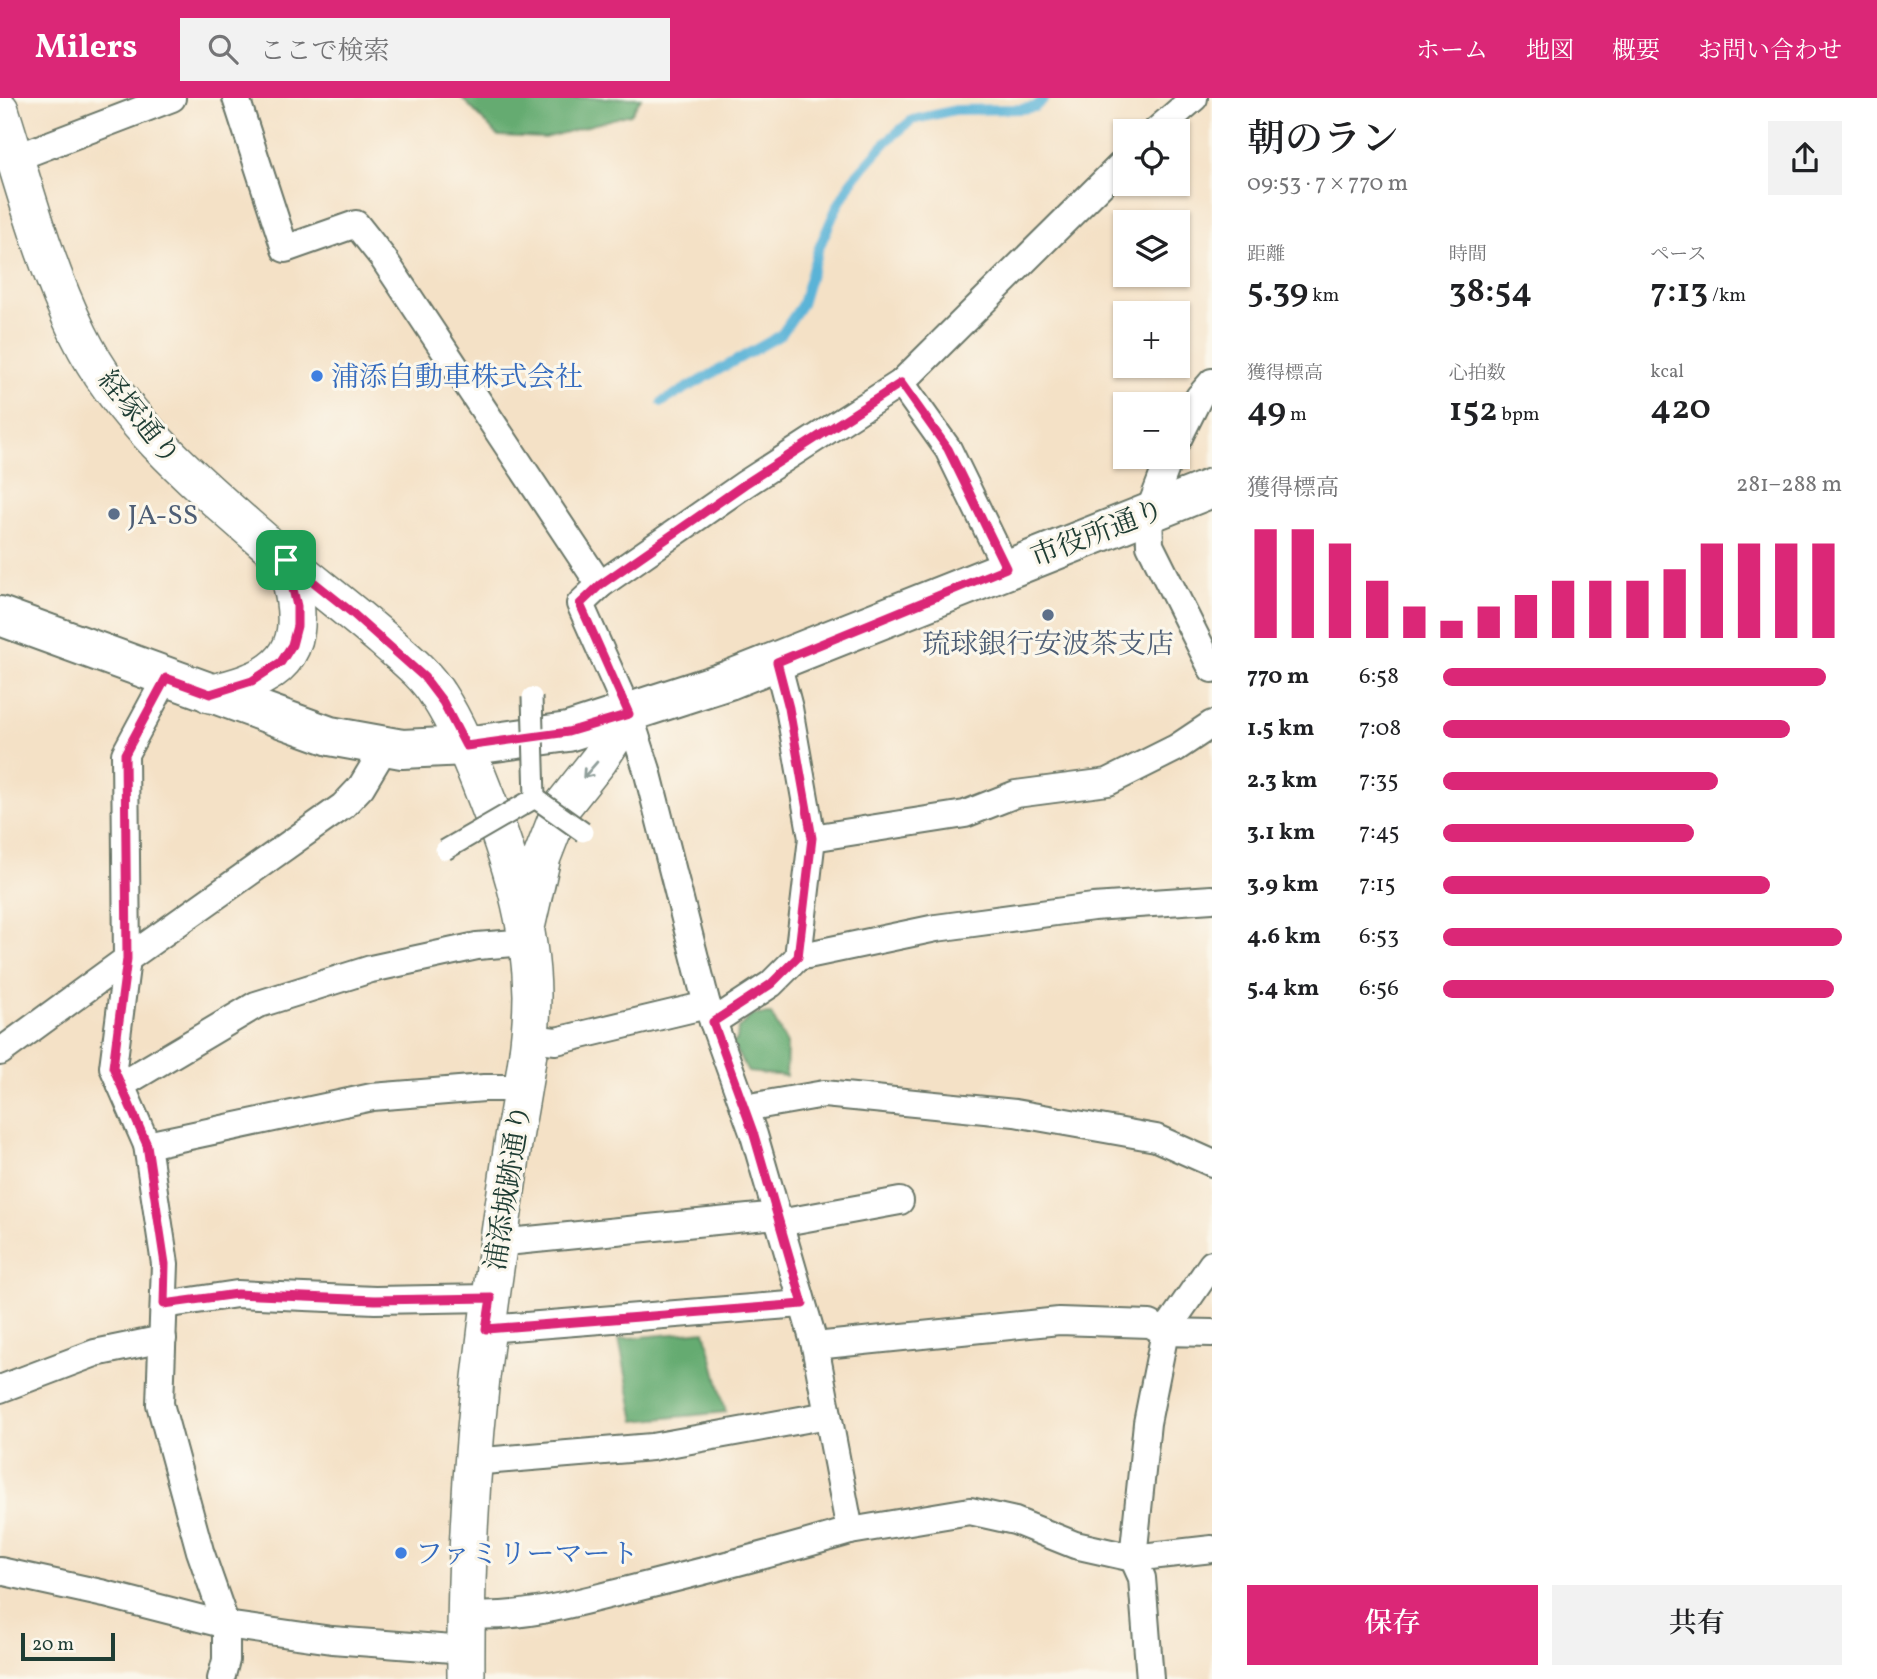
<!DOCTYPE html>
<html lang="ja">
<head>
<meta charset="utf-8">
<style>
  :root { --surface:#fff; --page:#f2f2f2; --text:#202124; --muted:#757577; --accent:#db2777 }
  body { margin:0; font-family:Vollkorn,"Noto Serif JP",serif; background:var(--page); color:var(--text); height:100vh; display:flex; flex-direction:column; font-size:26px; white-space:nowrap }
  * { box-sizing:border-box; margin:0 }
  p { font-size:23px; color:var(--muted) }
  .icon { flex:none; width:38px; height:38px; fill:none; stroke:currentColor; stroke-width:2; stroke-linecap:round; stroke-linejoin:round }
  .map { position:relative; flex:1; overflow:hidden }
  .details { display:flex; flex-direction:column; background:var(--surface); width:665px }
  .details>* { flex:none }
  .fabs { position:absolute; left:1113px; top:21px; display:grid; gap:14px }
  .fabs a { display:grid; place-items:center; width:77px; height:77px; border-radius:0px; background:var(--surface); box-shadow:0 2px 5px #0004; font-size:35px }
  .scale { position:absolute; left:21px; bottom:18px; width:94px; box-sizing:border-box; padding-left:7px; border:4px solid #1f3d34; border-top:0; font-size:19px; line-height:24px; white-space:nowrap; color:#1f3d34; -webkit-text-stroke:5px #fbf7ec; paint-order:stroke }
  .pin { position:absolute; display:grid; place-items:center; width:60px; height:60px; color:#fff; margin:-30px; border-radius:14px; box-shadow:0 4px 10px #0006 }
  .round { display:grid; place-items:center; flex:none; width:74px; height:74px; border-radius:0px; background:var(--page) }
  .summary { display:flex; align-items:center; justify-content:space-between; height:119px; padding:0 35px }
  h1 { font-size:38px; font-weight:600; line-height:52px }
  .figures { display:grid; grid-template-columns:repeat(3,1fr); gap:10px; height:119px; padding:7px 35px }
  .figures div { display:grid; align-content:center }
  .figures b { font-size:35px; font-weight:600 }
  .figures small { font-size:19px; font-weight:400 }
  .figures p { font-size:19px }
  .chart { height:196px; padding:14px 35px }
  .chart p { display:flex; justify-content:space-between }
  .chart svg { width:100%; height:126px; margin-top:7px; stroke:var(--accent); stroke-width:6 }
  .action { display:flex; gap:14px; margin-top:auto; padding:14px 35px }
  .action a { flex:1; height:80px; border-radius:0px; background:var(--accent); color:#fff; font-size:28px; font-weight:600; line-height:80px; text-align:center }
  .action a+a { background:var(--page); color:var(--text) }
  ul { padding:0 35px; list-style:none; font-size:23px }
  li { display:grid; grid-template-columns:112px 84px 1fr; align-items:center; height:52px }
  li i { height:18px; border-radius:9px; background:var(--accent) }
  header { display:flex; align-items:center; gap:42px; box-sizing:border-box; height:98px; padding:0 35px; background:var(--accent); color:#fff }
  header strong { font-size:33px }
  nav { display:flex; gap:38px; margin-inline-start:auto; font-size:24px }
  .search { width:490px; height:63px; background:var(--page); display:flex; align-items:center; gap:18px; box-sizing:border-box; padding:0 24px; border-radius:0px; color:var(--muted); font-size:26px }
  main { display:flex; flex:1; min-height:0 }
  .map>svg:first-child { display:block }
  .forest { fill:#65ab71; stroke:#427452; stroke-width:2 }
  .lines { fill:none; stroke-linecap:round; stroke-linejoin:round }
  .stream { stroke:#5ab3d7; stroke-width:10 }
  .minor-casing { stroke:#6a7667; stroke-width:30 }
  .secondary-casing { stroke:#6a7667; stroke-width:40 }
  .primary-casing { stroke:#6a7667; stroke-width:42 }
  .minor { stroke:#fff; stroke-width:26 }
  .secondary { stroke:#fff; stroke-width:37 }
  .primary { stroke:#fff; stroke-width:38 }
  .pedestrian-bridge-casing { stroke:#6a7667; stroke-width:23; stroke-linecap:butt }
  .pedestrian-bridge { stroke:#fff; stroke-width:19 }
  .oneway { stroke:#8f9e9a }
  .route-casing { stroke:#fff; stroke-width:14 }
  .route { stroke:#db2777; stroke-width:9 }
  .shop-dot { fill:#3f7fe0; stroke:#fbf7ec; stroke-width:2.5 }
  .service-dot { fill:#5c6f8a; stroke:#fbf7ec; stroke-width:2.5 }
  .labels { text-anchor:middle; stroke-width:6; stroke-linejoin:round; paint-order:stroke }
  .shop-label { font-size:28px; fill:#366cbe; stroke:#fbf7ec; text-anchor:start }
  .street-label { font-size:28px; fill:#1f3d34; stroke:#fbf7ec }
  .service-label { font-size:28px; fill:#4e5e75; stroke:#fbf7ec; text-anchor:start }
</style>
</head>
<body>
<header>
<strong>Milers</strong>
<div class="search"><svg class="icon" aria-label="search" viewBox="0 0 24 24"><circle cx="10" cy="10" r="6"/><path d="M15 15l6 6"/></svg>ここで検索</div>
<nav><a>ホーム</a><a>地図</a><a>概要</a><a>お問い合わせ</a></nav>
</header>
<main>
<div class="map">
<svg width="1212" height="1581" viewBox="0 0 1212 1581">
  <rect width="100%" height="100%" fill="#fbf7ec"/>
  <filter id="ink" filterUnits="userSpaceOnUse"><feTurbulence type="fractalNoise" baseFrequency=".0143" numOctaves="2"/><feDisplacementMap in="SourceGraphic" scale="14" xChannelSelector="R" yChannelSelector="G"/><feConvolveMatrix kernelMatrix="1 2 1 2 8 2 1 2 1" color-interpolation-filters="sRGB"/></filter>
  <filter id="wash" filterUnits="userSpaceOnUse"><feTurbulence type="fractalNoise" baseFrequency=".00686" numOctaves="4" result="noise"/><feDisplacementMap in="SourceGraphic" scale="28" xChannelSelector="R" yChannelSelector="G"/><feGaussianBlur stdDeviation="1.57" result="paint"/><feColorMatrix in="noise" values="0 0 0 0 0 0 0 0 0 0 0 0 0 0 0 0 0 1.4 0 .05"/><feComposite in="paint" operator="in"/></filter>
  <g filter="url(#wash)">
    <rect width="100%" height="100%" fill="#f4e1c6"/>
    <g class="forest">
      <polygon points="462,0 641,0 631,16 545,40 498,38"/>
      <polygon points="771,916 787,946 786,978 748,974 732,946 737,942 738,931 752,917"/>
      <polygon points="705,1233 726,1314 635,1323 619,1241"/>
    </g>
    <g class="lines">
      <polyline class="stream" points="662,304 781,237 802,206 818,152 836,111 853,81 887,43 912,22 955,12 1021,11 1035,9 1045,0"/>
    </g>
  </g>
  <g filter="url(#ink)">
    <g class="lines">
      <defs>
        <g id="minor">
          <path d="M236 0 285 151 356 126 383 160 600 487 580 506 629 616 647 672 707 907 754 1037 815 1248 850 1433C778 1454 705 1473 632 1491 579 1504 523 1521 468 1517"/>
          <polyline points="1156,33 1194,0"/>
          <polyline points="15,60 172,0"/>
          <polyline points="901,285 948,351 1006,470"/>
          <polyline points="1178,341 1199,299 1212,284"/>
          <polyline points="1170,359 1149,414 1150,447 1212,571"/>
          <polyline points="600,487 745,386 901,285 1125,63"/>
          <polyline points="777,564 789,610 812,740"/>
          <polyline points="166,580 125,656 127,861 113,969 147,1047 165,1166 160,1306 200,1453 226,1527 226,1562 221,1581"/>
          <polyline points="798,859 936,830 1093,809 1212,801"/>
          <polyline points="713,924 771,886 798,859 812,740 965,716 1016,696 1108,684 1176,650 1212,626"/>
          <polyline points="530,940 556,943 707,907"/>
          <polyline points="0,954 127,861 343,708 361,689 385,649"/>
          <polyline points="121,987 256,907 371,871 477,848 528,844"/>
          <polyline points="744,1010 824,996 1015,1015 1156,1040 1212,1065"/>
          <polyline points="147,1047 372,999 484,990 522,990"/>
          <polyline points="779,1125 900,1103"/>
          <polyline points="497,1145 777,1117"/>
          <polyline points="164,1207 237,1196 375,1202 491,1200"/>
          <polyline points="487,1231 802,1206"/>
          <polyline points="815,1248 1059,1223 1150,1226 1165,1234 1212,1166"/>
          <polyline points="0,1291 95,1255 163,1241"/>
          <polyline points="471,1364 652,1349 828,1317"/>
          <polyline points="850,1433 970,1413 1015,1423 1075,1447 1133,1460 1212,1451"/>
          <polyline points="0,1473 105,1496 226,1527 332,1542 466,1552"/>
          <polyline points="1150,1581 1142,1480 1133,1460 1147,1325 1165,1234 1212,1235"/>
        </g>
        <g id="secondary">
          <path d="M0 12C24 87 44 166 79 237 121 323 202 389 273 451 309 481 347 510 382 540 402 558 424 574 438 597 457 626 470 659 483 692 509 757 531 826 532 897 532 947 521 997 513 1046 504 1107 495 1168 487 1229 472 1346 465 1463 466 1581"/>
          <path d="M210 596C224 592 239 589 252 583 311 559 298 511 286 462"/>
          <polyline points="527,825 542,759 561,710 599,662 629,616"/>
        </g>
        <polyline id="primary" points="0,518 330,638 402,651 466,648 568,634 729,582 1212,390"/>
      </defs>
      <use href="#minor" class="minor-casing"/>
      <use href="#secondary" class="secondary-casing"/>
      <use href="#primary" class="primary-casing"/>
      <use href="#minor" class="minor"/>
      <use href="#secondary" class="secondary"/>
      <use href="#primary" class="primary"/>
      <defs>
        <g id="pedestrian-bridge">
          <polyline points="532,599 535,700"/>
          <polyline points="445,752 535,700 583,734"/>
        </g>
      </defs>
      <use href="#pedestrian-bridge" class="pedestrian-bridge-casing"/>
      <use href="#pedestrian-bridge" class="pedestrian-bridge"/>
    </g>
    <defs><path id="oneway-shaft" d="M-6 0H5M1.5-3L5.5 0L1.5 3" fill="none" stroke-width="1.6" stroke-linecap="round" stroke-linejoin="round" transform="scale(1.75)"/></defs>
    <use class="oneway" href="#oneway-shaft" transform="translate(590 672) rotate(131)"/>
  </g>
  <g class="lines" filter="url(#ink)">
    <defs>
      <polygon id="route" points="901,285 948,351 1006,470 777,564 789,610 812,740 798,859 771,886 713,924 754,1037 803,1206 486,1231 491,1200 375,1202 237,1196 164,1206 165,1166 147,1047 113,969 127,861 125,656 166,580 210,596 252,583 281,564 292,547 297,528 297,508 286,462 350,513 424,579 443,604 466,648 568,634 629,616 580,506 600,487 745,386"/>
    </defs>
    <use href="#route" class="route-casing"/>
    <use href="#route" class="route"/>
  </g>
  <g class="shop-dot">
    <circle cx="317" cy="278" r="7"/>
    <circle cx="401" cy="1455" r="7"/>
  </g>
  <g class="service-dot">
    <circle cx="114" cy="416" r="7"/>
    <circle cx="1048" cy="517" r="7"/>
  </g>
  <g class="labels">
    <g class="shop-label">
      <text x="331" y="288">浦添自動車株式会社</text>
      <text x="415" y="1465">ファミリーマート</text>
    </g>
    <g class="street-label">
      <text transform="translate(140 319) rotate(51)" y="10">経塚通り</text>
      <text transform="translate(1097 434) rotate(-21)" y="10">市役所通り</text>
      <text transform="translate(507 1089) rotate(-81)" y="10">浦添城跡通り</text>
    </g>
    <g class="service-label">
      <text x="128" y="426">JA-SS</text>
      <text x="1048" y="555" text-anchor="middle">琉球銀行安波茶支店</text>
    </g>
  </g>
</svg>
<div class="fabs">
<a><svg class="icon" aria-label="locate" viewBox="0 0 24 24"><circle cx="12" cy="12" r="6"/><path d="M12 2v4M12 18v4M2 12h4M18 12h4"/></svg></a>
<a><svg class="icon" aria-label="layers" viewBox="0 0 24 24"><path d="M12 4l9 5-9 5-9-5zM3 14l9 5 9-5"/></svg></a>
<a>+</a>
<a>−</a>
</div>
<div class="scale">20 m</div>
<div class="pin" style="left:286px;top:462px;background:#1e9e55"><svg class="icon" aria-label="arrive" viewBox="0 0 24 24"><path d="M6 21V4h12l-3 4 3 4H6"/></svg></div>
</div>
<section class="details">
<div class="summary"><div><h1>朝のラン</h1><p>09:53 · 7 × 770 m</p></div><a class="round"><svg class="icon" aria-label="share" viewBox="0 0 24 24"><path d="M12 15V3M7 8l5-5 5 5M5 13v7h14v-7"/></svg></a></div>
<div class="figures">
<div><p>距離</p><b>5.39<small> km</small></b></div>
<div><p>時間</p><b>38:54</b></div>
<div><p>ペース</p><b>7:13<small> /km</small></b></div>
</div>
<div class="figures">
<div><p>獲得標高</p><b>49<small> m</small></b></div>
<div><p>心拍数</p><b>152<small> bpm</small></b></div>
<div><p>kcal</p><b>420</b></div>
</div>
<div class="chart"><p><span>獲得標高</span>281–288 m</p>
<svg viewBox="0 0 160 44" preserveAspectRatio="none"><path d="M5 44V6M15 44V6M25 44V11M35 44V24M45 44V33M55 44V38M65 44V33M75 44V29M85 44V24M95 44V24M105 44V24M115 44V20M125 44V11M135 44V11M145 44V11M155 44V11"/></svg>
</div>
<ul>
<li><b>770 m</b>6:58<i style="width:96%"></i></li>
<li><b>1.5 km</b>7:08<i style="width:87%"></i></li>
<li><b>2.3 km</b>7:35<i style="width:69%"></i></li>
<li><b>3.1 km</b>7:45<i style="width:63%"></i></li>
<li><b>3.9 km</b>7:15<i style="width:82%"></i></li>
<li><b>4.6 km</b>6:53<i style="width:100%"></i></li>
<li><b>5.4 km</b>6:56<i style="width:98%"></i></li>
</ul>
<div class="action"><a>保存</a><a>共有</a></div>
</section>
</main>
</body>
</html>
